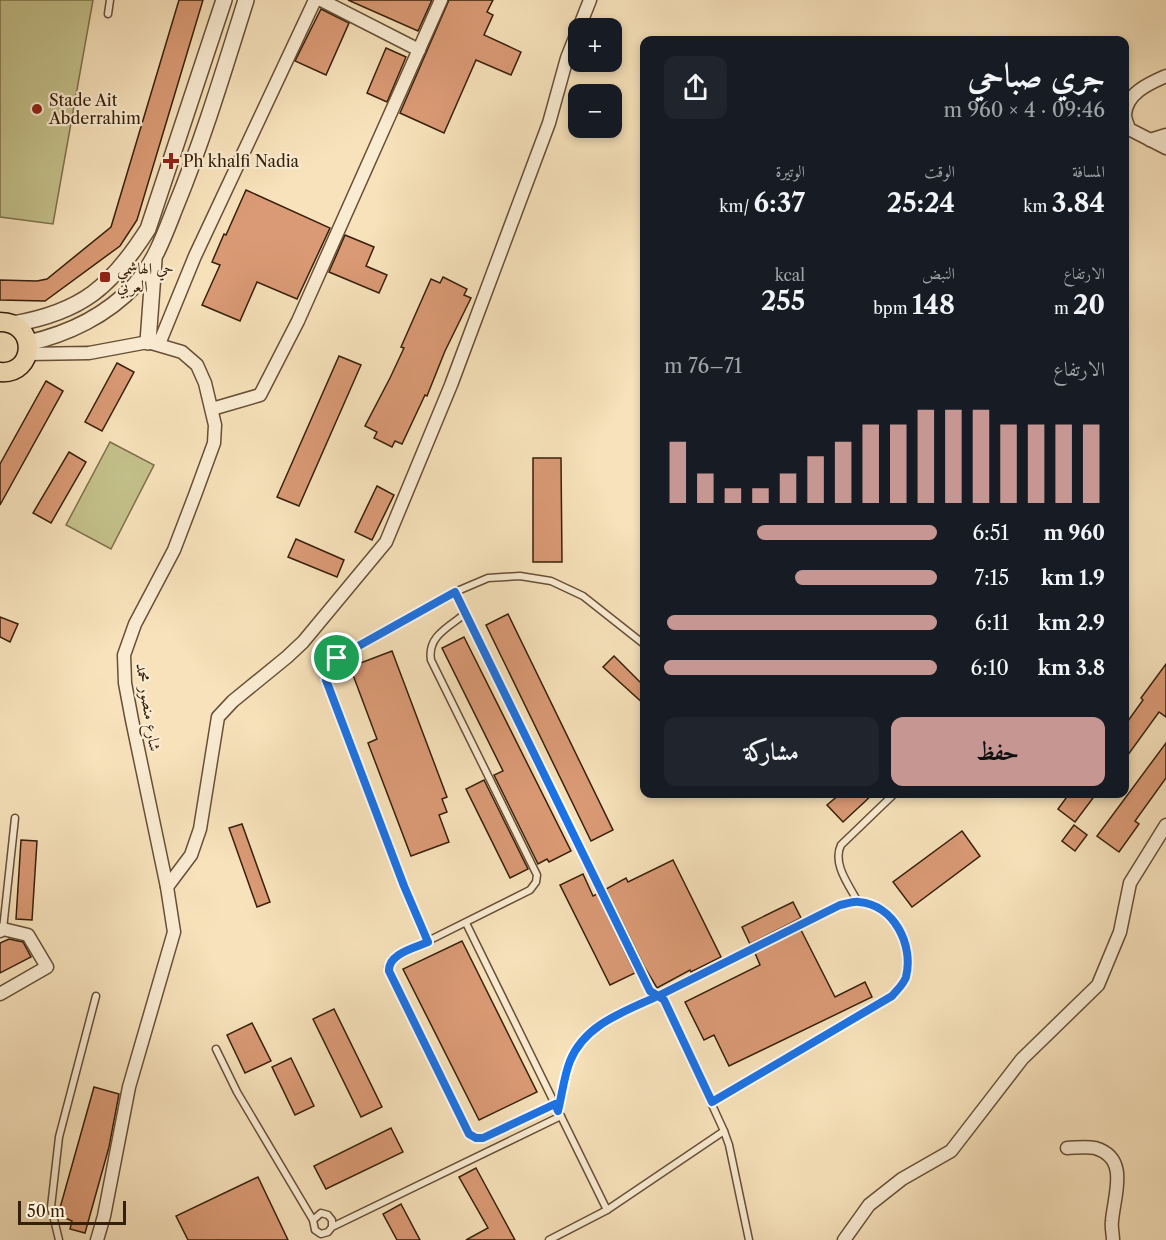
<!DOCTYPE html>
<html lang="ar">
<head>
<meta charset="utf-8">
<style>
  :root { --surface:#171b24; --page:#20242c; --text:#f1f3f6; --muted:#9ea1a6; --accent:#c59692 }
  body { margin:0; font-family:"Libre Caslon Text",Amiri,serif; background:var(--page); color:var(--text); direction:rtl; height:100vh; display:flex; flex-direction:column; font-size:22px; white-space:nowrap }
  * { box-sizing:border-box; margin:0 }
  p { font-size:20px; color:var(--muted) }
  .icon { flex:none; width:33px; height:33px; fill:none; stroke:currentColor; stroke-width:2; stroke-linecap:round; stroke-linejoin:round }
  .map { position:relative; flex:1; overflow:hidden; direction:ltr }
  .details { position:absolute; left:640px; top:36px; width:489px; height:762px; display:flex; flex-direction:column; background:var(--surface); border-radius:12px; box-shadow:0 3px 9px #0003; direction:rtl }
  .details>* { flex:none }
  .controls { position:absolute; left:568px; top:18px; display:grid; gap:12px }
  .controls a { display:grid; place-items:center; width:54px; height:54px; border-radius:12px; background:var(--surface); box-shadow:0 3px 9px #0003; font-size:30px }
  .scale { position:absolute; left:18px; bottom:15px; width:108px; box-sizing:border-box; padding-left:6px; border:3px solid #37200b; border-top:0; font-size:16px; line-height:21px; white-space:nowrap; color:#37200b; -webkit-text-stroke:4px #faecd3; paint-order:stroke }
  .pin { position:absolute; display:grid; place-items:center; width:51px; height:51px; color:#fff; margin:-26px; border:3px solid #fff; border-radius:50%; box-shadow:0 2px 6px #0007 }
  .round { display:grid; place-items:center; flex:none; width:63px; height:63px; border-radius:12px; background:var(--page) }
  .overview { display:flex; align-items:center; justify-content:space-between; height:102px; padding:0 24px }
  h1 { font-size:33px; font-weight:700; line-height:45px }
  .stats { display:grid; grid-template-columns:repeat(3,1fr); gap:9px; height:102px; padding:6px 24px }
  .stats div { display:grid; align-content:center }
  .stats b { font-size:26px; font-weight:700 }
  .stats small { font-size:16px; font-weight:400 }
  .stats p { font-size:16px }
  .chart { height:168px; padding:12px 24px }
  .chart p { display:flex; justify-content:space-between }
  .chart svg { width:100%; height:108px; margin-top:6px; stroke:var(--accent); stroke-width:6 }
  .primary-button { display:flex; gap:12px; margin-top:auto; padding:12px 24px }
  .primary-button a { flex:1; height:69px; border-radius:12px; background:var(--accent); color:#111; font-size:24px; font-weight:700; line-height:69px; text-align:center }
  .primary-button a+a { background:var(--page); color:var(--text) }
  ul { padding:0 24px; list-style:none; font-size:20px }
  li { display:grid; grid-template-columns:96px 72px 1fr; align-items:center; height:45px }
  li i { height:15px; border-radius:8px; background:var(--accent) }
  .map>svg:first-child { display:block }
  .green { fill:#c4c18b; stroke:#7e704b; stroke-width:1.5 }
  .building { fill:#da9a75; stroke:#37200b; stroke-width:1.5 }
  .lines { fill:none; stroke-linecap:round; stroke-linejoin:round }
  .service-casing { stroke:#675037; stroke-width:9 }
  .minor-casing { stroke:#675037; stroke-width:15 }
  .tertiary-casing { stroke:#675037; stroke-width:18 }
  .primary-casing { stroke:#37200b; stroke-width:21 }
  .service { stroke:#faecd3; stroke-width:6 }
  .minor { stroke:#faecd3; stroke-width:12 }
  .tertiary { stroke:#faecd3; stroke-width:15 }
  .primary { stroke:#f7e2bb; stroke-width:18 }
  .route-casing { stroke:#fff; stroke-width:12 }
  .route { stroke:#1a73e8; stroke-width:8 }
  .poi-dot { fill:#8f2418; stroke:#faecd3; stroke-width:2 }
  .labels { text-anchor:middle; stroke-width:4.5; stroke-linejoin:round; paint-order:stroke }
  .poi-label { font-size:16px; fill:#37200b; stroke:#faecd3; text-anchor:start }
  .street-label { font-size:16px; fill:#37200b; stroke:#faecd3 }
</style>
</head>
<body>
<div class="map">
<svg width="1166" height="1240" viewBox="0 0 1166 1240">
  <rect width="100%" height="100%" fill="#f7e2bb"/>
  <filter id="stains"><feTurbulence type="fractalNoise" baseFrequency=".00333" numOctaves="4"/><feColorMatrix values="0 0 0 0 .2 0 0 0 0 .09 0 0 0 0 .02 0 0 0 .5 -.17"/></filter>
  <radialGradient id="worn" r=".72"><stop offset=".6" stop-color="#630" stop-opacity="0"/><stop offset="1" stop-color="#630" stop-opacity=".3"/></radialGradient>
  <g class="green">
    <polygon points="0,0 93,0 53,224 0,217"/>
    <polygon points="110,442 154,465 111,549 66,525"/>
  </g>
  <g class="building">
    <polygon points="179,0 203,0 137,220 120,246 45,301 0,300 0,280 37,281 47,279 111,227"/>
    <polygon points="348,0 432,0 418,31"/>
    <polygon points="449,0 493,0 487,12 493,15 484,35 521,52 511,75 476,60 444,133 400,113"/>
    <polygon points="321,9 349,23 326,75 295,61"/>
    <polygon points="386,48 406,57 387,102 367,93"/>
    <polygon points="246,190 330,228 297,299 257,282 240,321 202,305 220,265 212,262 224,234 226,235"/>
    <polygon points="345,235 374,247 366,266 387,275 379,293 329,272"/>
    <polygon points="443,277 467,289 464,295 471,298 445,351 427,396 425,395 402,444 395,441 392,447 374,438 377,432 365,426 390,378 404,348 401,347 431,279 440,283"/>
    <polygon points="339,356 361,365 299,506 277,497"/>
    <polygon points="117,363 134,372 102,431 85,422"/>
    <polygon points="46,381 63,391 0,505 0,464"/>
    <polygon points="69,452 86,462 51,523 33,513"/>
    <polygon points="533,458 561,458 562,562 533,562"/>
    <polygon points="377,486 394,495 372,540 355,532"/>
    <polygon points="296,539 344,560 337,577 288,557"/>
    <polygon points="508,614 613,830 591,841 486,625"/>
    <polygon points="0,617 18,624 10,642 0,637"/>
    <polygon points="464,637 571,851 549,862 547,859 538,864 494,775 503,771 442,648"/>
    <polygon points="392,651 447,797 442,799 447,812 439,815 449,842 411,856 368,743 377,739 350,667"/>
    <polygon points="614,656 645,687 645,705 603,667"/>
    <polygon points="1166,664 1166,717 1159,712 1125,759 1125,725 1143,700 1141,698"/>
    <polygon points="1166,743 1166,778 1135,821 1139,824 1119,852 1097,836"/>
    <polygon points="484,780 528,869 510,878 466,789"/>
    <polygon points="840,794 873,794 843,822 827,805"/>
    <polygon points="1069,794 1096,794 1075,822 1058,809"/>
    <polygon points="242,824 270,902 257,907 229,828"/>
    <polygon points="1074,825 1087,835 1075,851 1062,841"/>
    <polygon points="962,831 980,856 912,907 893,882"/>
    <polygon points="21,840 37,841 32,920 16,919"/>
    <polygon points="673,860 721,957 691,972 690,970 657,988 645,968 606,889 626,878 628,882"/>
    <polygon points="583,874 593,896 597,894 635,973 610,985 560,885"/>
    <polygon points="793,902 801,918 750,944 742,927"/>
    <polygon points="801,930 835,997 865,982 872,997 729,1066 714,1035 704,1040 685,1002 760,965 755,953"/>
    <polygon points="9,939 23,942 31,957 0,973 0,943"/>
    <polygon points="462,941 537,1092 479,1120 403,969"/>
    <polygon points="334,1009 382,1107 361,1117 313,1019"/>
    <polygon points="252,1023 271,1061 245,1073 227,1035"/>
    <polygon points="291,1058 314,1106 295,1115 272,1067"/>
    <polygon points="94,1087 119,1094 109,1147 85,1233 70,1229 72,1221 58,1215"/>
    <polygon points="391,1128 403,1152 326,1189 314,1166"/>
    <polygon points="476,1168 515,1240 466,1240 488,1228 459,1177"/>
    <polygon points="258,1177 288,1240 188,1240 176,1216"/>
    <polygon points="401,1204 420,1240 397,1240 383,1214"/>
  </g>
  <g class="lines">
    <defs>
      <g id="service">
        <polyline points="108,14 110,0"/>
        <polyline points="455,592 650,991 664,1000 724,1131 729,1145 749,1240"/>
        <path d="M466 613C449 627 427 636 431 660L537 875 536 882 530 890 392 959 388 967 389 971 469 1134 476 1138H483L555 1104"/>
        <path d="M858 902C849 885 832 864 841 845L894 794"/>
        <polyline points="466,923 607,1210"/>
        <polyline points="3,929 15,818"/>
        <path d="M427 942 404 886 326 680C327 671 330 665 337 658L455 592 488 578 520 576 551 581 583 596 645 645"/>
        <polyline points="216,1049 237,1092 313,1220"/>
        <path d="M558 1111 570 1062 580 1042 598 1025 840 905C846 904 853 901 859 902 894 905 914 945 905 977 904 984 896 991 892 996L712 1102"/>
        <polyline points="332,1227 332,1220 328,1215 321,1213 313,1220 315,1230 321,1234 328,1232 332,1227 561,1116"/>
        <polyline points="59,1240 51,1207 59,1137 96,996"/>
        <polyline points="549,1240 607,1210 724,1131"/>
      </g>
      <g id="minor">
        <polyline points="321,0 419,50"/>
        <path d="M1166 76C1150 83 1126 93 1125 115 1125 119 1128 125 1129 129L1166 148"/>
        <polyline points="1150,140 1166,135"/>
        <polyline points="159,344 195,256 315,0"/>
        <polyline points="27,354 89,353 148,342 182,352 197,365 205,383 215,425 214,443 195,495 174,550 135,624 124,655 125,683 132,720 167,887 174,932 129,1087 104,1216 97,1240"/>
        <polyline points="212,409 260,395 298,321 441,0"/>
        <polyline points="167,887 191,855 200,829 218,717 233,701 287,657 303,642 386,542 451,385 549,123 567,58 590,0"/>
        <polyline points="0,931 3,929 28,935 47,967 0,994"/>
        <path d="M1067 1148C1075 1148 1086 1146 1095 1148 1130 1158 1114 1195 1112 1221 1111 1227 1113 1234 1113 1240"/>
        <polyline points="844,1240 869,1205 902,1179 951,1151 1022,1059 1098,985 1120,932 1130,883 1166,825"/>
      </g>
      <g id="tertiary">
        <path d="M13 324C82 312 111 287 148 229L224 0"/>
        <polyline points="148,342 154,260"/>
        <path d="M28 343C68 334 107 315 135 285 155 262 164 236 175 208 203 140 224 70 246 0"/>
      </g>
      <path id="primary" d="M0 322C38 322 36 375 0 372"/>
    </defs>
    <use href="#service" class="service-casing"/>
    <use href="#minor" class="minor-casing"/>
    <use href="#tertiary" class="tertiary-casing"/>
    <use href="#primary" class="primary-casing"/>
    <use href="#service" class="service"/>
    <use href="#minor" class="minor"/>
    <use href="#tertiary" class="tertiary"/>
    <use href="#primary" class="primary"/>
  </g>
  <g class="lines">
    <defs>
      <path id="route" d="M337 658 327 672 326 680 404 886 428 942C414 948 388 954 389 971L469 1134 476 1138H483L555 1104 558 1111C562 1095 564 1076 570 1061 585 1024 624 1012 658 996L664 1000 712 1102 892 996C896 991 904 984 906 977 914 945 894 905 859 902 853 901 846 904 840 905L658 996 650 991 455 592 337 658"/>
    </defs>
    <use href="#route" class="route-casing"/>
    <use href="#route" class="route"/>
  </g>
  <g class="poi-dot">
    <circle cx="37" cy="109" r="6"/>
    <path d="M168 152h6v6h6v6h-6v6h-6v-6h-6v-6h6z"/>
    <rect x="99" y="271" width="12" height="12" rx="3"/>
  </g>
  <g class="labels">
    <g class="poi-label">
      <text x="49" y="106">Stade Ait<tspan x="49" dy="18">Abderrahim</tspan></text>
      <text x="183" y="167">Ph khalfi Nadia</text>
      <text x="117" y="274">حي الهاشمي<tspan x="117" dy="18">العربي</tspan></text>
    </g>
    <g class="street-label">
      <text transform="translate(149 707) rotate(81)" y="6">شارع منصور محمد</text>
    </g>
  </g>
  <rect width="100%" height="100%" filter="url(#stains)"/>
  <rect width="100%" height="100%" fill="url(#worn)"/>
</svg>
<div class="controls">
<a>+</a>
<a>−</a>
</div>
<div class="scale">50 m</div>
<div class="pin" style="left:337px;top:658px;background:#1e9e55"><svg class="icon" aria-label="arrive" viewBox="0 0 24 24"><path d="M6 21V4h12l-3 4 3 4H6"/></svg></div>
<section class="details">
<div class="overview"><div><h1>جري صباحي</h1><p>09:46 · 4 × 960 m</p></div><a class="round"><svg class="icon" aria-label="share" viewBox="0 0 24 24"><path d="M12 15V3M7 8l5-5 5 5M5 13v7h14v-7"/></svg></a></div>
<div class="stats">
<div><p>المسافة</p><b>3.84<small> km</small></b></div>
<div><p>الوقت</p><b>25:24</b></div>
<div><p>الوتيرة</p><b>6:37<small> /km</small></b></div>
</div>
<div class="stats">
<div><p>الارتفاع</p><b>20<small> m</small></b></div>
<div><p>النبض</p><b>148<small> bpm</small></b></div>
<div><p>kcal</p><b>255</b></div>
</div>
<div class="chart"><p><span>الارتفاع</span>71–76 m</p>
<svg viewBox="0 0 160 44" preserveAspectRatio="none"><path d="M5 44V19M15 44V32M25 44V38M35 44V38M45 44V32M55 44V25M65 44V19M75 44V12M85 44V12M95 44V6M105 44V6M115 44V6M125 44V12M135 44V12M145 44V12M155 44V12"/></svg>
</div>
<ul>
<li><b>960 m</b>6:51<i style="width:66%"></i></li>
<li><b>1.9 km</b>7:15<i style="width:52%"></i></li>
<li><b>2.9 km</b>6:11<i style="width:99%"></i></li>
<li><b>3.8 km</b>6:10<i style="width:100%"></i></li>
</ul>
<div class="primary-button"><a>حفظ</a><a>مشاركة</a></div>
</section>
</div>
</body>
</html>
